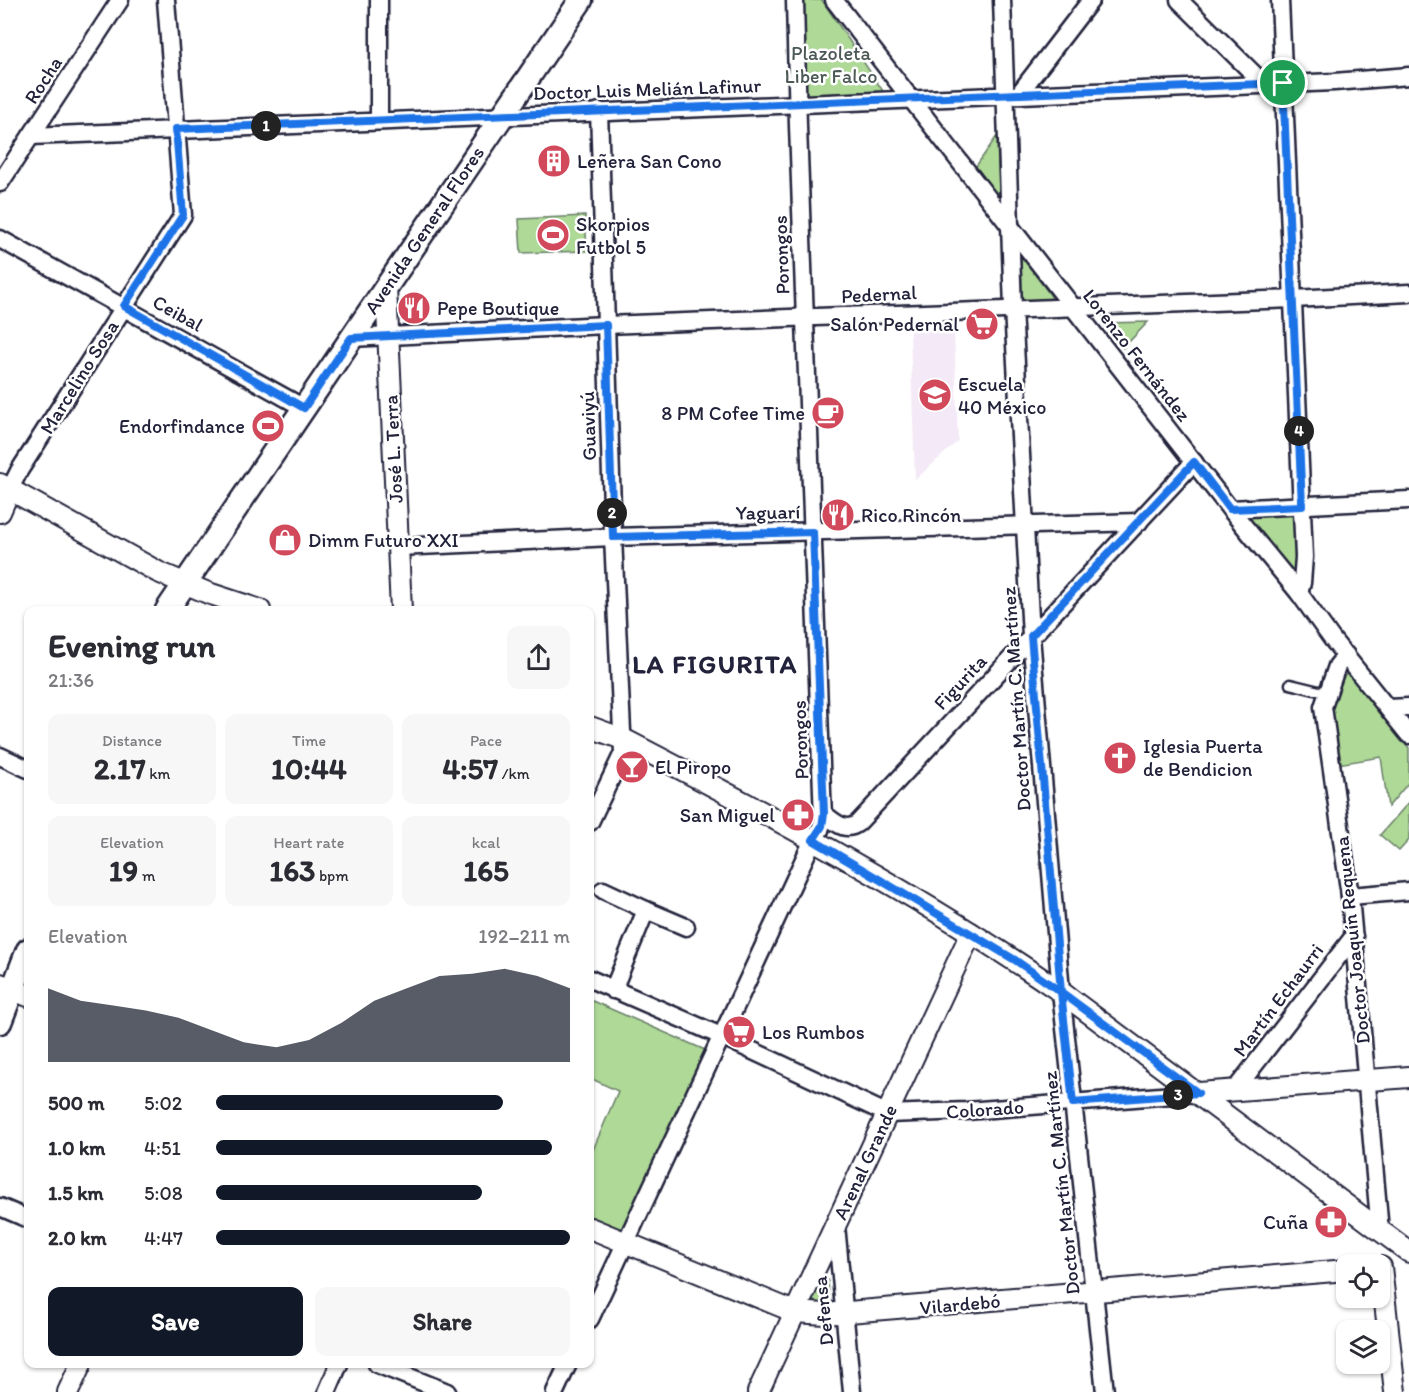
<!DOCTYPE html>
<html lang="en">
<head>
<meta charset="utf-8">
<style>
  :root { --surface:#fff; --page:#f7f7f7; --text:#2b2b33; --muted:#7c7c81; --accent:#111827 }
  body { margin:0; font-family:Itim,sans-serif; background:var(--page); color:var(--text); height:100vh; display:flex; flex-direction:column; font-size:22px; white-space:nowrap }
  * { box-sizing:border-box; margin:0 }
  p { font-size:20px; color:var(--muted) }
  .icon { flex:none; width:33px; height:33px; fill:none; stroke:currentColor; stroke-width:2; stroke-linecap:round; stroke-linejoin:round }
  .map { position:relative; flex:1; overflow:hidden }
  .side { position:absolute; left:24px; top:606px; width:570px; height:762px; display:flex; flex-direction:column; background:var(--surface); border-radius:12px; box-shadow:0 2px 4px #0004 }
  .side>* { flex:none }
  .fabs { position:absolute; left:1336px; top:1254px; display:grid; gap:12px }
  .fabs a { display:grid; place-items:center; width:54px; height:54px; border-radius:12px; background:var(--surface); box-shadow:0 2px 4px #0004; font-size:30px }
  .pin { position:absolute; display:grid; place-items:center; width:51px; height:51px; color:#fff; margin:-26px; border:3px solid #fff; border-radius:50%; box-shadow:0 2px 6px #0007 }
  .km { position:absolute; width:30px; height:30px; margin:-15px; border-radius:50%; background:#222; color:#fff; font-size:16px; line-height:30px; text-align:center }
  .round { display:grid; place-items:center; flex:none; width:63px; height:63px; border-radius:12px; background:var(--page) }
  .head { display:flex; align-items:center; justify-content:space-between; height:102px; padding:0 24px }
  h1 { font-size:33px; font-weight:800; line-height:45px }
  .figures { display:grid; grid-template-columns:repeat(3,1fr); gap:9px; height:102px; padding:6px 24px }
  .figures div { display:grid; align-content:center; border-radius:12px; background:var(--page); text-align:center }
  .figures b { font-size:30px; font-weight:800 }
  .figures small { font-size:16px; font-weight:400 }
  .figures p { font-size:16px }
  .chart { height:168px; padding:12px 24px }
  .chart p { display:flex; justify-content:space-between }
  .chart svg { width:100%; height:108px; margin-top:6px; fill:var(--accent); opacity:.7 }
  .primary-button { display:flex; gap:12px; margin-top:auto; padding:12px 24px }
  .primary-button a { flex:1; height:69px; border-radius:12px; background:var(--accent); color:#fff; font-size:24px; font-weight:800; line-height:69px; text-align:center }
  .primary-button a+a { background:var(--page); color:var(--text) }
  ul { padding:0 24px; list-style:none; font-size:20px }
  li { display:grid; grid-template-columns:96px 72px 1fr; align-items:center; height:45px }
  li i { height:15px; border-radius:8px; background:var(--accent) }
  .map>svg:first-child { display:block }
  .built { fill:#f4e9f6 }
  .green { fill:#aed996; stroke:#687e68; stroke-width:1.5 }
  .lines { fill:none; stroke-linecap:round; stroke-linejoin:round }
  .service-casing { stroke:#22223b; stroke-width:13 }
  .minor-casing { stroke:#22223b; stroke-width:21 }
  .tertiary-casing { stroke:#22223b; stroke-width:24 }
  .secondary-casing { stroke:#22223b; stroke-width:27 }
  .service { stroke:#fff; stroke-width:8 }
  .minor { stroke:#fff; stroke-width:16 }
  .tertiary { stroke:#fff; stroke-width:20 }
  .secondary { stroke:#fff; stroke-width:22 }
  .route-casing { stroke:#fff; stroke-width:12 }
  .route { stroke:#1a73e8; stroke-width:8 }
  .labels { text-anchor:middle; stroke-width:5; stroke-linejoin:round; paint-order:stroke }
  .park-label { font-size:20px; fill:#4c5956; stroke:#fff }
  .street-label { font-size:20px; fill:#22223b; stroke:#fff }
  .poi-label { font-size:20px; fill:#22223b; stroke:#fff; text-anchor:start }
  .district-label { font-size:26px; font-weight:bold; letter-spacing:1.5px; fill:#22223b; stroke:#fff }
</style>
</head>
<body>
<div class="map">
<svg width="1409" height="1392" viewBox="0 0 1409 1392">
  <rect width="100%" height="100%" fill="#fff"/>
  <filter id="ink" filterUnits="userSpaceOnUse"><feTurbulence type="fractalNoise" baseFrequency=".0167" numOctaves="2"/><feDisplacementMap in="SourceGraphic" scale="12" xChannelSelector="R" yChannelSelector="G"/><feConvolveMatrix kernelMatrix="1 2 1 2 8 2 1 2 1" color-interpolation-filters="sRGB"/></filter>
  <g filter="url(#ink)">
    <polygon class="built" points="954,330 958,441 915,480 910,331"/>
    <g class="green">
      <polygon points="801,0 822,0 883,91 802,95"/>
      <polygon points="997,136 999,194 994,195 974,169"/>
      <polygon points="585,216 587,251 521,253 519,219"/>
      <polygon points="1021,256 1051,296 1051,300 1022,300"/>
      <polygon points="1148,322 1123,348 1103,323"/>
      <polygon points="1293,513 1295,515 1297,569 1292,571 1250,523 1249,519 1254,515"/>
      <polygon points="1350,673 1356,676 1409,748 1409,782 1388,807 1381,757 1338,764 1330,711 1341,677"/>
      <polygon points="1409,802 1409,840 1399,851 1380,835"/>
      <polygon points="590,1000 705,1050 625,1231 590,1216 590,1157 618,1091 590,1078"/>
      <polygon points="820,1278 828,1280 829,1299 821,1303 809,1300"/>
    </g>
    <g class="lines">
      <defs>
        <polyline id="service" points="1290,684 1327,693"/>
        <g id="minor">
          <polyline points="379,0 379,121"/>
          <polyline points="834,0 1230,509 1299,593 1332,639 1409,735"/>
          <polyline points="1002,0 1013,309 1031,636 1061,992 1105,1392"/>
          <polyline points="1179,0 1264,84"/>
          <polyline points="1280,0 1304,557 1302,583 1299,593"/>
          <polyline points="1018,95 1091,0"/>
          <polyline points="31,136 1334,82 1409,76"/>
          <polyline points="0,183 120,0"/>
          <polyline points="0,239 304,408"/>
          <polyline points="351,338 606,325 1293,299 1409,293"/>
          <polyline points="10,489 19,471 183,215 166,0"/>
          <polyline points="1230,509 1409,500"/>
          <polyline points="398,547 613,537 1139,522"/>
          <polyline points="1346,655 1337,666 1323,707 1350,896 1380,1231"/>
          <polyline points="1388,708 1409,707"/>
          <polyline points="0,756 28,769"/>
          <path d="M824 814C835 822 845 833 858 823L1194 462"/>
          <polyline points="590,822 623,753 613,537 599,111"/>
          <polyline points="603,890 646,910 613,990"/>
          <polyline points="1350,896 1409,891"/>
          <polyline points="646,910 686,927"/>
          <polyline points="590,979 721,1036 888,1114 966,1111 1199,1093"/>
          <polyline points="1235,1090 1354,936"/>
          <polyline points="0,1207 28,1219"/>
          <polyline points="836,1225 852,1392"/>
          <polyline points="590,1319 813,840 820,830 823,820 798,126 795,0"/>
          <polyline points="377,1364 447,1392"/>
          <polyline points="327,1392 339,1364"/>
          <polyline points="555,1392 568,1364"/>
        </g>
        <g id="tertiary">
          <polyline points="386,287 401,610"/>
          <polyline points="0,484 158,572 208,593 260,610"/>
          <polyline points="0,512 10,489"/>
          <path d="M590 727 623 739C772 816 922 896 1061 992L1409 1252"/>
          <polyline points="0,984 28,996"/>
          <polyline points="1199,1093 1409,1077"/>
          <polyline points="590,1228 795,1312 825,1314 1347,1270"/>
          <polyline points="1381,1267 1395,1392"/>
          <polyline points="68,1392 81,1364"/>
          <polyline points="758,1392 971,933"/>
        </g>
        <g id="secondary">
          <polyline points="167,610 581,0"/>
          <polyline points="0,1022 28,950"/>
        </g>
      </defs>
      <use href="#service" class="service-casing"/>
      <use href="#minor" class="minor-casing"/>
      <use href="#tertiary" class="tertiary-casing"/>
      <use href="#secondary" class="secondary-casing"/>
      <use href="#service" class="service"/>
      <use href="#minor" class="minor"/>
      <use href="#tertiary" class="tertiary"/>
      <use href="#secondary" class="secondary"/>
    </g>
  </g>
  <g class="lines" filter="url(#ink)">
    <defs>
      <polyline id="route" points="1283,83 176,129 183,215 124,306 304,408 351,338 606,325 613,537 813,532 824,814 822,826 813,840 1015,960 1061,992 1198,1093 1073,1103 1061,992 1031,636 1194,462 1230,509 1302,506 1283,83"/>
    </defs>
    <use href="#route" class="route-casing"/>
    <use href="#route" class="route"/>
  </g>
  <defs>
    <symbol id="building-disc" viewBox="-11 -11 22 22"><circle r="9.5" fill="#d1495b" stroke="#fff"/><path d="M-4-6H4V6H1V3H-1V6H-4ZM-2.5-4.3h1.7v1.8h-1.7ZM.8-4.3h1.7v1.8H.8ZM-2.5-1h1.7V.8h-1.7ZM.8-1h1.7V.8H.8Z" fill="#fff"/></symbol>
    <symbol id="stadium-disc" viewBox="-11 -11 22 22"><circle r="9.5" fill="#d1495b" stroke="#fff"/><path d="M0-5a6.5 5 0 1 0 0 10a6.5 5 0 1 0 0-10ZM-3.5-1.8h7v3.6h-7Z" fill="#fff"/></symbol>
    <symbol id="restaurant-disc" viewBox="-11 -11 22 22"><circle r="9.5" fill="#d1495b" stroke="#fff"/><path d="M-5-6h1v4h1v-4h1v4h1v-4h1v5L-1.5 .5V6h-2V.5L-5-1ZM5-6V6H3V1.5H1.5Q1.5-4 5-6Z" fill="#fff"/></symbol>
    <symbol id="supermarket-disc" viewBox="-11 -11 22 22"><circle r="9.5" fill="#d1495b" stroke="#fff"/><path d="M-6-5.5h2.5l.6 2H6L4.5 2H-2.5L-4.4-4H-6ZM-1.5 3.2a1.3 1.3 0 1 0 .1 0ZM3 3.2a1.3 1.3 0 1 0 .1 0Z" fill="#fff"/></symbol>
    <symbol id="school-disc" viewBox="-11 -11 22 22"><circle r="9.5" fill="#d1495b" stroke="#fff"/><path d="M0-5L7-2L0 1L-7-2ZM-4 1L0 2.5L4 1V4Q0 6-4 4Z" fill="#fff"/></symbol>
    <symbol id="cafe-disc" viewBox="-11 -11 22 22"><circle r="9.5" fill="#d1495b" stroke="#fff"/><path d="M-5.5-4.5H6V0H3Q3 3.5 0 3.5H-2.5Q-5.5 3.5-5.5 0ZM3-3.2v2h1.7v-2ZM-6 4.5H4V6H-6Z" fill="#fff"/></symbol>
    <symbol id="shop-disc" viewBox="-11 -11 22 22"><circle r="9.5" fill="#d1495b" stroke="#fff"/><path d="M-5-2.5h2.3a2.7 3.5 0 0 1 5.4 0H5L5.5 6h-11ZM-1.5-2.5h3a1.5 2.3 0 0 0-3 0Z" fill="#fff"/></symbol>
    <symbol id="church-disc" viewBox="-11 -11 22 22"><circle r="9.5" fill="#d1495b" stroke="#fff"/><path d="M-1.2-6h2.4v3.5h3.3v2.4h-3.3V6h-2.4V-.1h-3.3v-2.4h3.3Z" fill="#fff"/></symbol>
    <symbol id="bar-disc" viewBox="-11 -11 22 22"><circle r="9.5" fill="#d1495b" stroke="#fff"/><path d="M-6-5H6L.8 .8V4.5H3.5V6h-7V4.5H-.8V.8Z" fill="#fff"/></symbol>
    <symbol id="pharmacy-disc" viewBox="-11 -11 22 22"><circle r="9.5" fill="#d1495b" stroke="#fff"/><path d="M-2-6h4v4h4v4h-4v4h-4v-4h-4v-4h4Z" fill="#fff"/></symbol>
  </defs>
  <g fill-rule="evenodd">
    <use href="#building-disc" x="535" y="142" width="38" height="38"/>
    <use href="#stadium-disc" x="534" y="216" width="38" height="38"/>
    <use href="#restaurant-disc" x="395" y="289" width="38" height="38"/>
    <use href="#supermarket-disc" x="963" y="305" width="38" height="38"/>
    <use href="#school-disc" x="916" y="376" width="38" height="38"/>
    <use href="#cafe-disc" x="809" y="394" width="38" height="38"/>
    <use href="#stadium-disc" x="249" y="407" width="38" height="38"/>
    <use href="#restaurant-disc" x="819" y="496" width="38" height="38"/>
    <use href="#shop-disc" x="266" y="521" width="38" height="38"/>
    <use href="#church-disc" x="1101" y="739" width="38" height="38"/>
    <use href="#bar-disc" x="613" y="748" width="38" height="38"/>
    <use href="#pharmacy-disc" x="779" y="796" width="38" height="38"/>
    <use href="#supermarket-disc" x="720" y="1013" width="38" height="38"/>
    <use href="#pharmacy-disc" x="1312" y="1203" width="38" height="38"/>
  </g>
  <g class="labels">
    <g class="park-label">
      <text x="831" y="60">Plazoleta<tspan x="831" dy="23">Liber Falco</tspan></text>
    </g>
    <g class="street-label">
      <text transform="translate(43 80) rotate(-57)" y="7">Rocha</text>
      <text transform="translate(647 89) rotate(-2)" y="7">Doctor Luis Melián Lafinur</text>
      <text transform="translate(424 230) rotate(-56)" y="7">Avenida General Flores</text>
      <text transform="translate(781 255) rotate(-92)" y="7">Porongos</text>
      <text transform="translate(879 294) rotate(-3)" y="7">Pedernal</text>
      <text transform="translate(178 313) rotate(29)" y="7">Ceibal</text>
      <text transform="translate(1137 355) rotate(52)" y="7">Lorenzo Fernández</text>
      <text transform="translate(79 377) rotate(-58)" y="7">Marcelino Sosa</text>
      <text transform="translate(588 426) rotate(-92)" y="7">Guaviyú</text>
      <text transform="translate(393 449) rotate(-93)" y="7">José L. Terra</text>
      <text transform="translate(768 512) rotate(-1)" y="7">Yaguarí</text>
      <text transform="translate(960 682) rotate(-47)" y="7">Figurita</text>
      <text transform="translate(1016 699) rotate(-94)" y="7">Doctor Martín C. Martínez</text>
      <text transform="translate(800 740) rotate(-92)" y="7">Porongos</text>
      <text transform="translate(1352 940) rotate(-96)" y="7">Doctor Joaquín Requena</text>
      <text transform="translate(1278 1000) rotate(-53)" y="7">Martín Echaurri</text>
      <text transform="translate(985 1109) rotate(-4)" y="7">Colorado</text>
      <text transform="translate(865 1162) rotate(-65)" y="7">Arenal Grande</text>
      <text transform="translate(1061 1183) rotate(-96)" y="7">Doctor Martín C. Martínez</text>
      <text transform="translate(960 1304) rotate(-5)" y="7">Vilardebó</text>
      <text transform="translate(823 1311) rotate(-96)" y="7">Defensa</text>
    </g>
    <g class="poi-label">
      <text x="577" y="168">Leñera San Cono</text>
      <text x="576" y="231">Skorpios<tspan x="576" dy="23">Futbol 5</tspan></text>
      <text x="437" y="315">Pepe Boutique</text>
      <text x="959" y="331" text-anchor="end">Salón Pedernal</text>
      <text x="958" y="391">Escuela<tspan x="958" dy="23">40 México</tspan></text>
      <text x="805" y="420" text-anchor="end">8 PM Cofee Time</text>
      <text x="245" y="433" text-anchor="end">Endorfindance</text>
      <text x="861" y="522">Rico Rincón</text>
      <text x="308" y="547">Dimm Futuro XXI</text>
      <text x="1143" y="753">Iglesia Puerta<tspan x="1143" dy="23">de Bendicion</tspan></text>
      <text x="655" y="774">El Piropo</text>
      <text x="775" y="822" text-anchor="end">San Miguel</text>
      <text x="762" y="1039">Los Rumbos</text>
      <text x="1308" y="1229" text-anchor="end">Cuña</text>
    </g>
    <g class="district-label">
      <text x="715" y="673">LA FIGURITA</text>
    </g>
  </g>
</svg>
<div class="fabs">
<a><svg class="icon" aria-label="locate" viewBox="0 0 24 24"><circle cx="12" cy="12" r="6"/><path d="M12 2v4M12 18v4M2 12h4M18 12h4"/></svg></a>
<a><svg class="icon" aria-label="layers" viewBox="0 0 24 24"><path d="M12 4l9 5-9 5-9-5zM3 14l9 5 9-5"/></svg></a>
</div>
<div class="pin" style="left:1283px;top:83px;background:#1e9e55"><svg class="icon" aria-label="arrive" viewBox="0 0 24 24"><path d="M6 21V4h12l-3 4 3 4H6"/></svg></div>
<b class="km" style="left:266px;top:126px">1</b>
<b class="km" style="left:612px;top:513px">2</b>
<b class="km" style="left:1178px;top:1095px">3</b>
<b class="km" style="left:1299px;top:431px">4</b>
<section class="side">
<div class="head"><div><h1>Evening run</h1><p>21:36</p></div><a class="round"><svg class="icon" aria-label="share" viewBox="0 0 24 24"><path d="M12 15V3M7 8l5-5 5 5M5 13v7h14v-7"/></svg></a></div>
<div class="figures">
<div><p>Distance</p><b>2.17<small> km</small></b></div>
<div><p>Time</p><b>10:44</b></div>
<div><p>Pace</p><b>4:57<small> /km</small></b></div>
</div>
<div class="figures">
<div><p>Elevation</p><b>19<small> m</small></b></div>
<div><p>Heart rate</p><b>163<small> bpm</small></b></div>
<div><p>kcal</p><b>165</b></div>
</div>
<div class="chart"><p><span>Elevation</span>192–211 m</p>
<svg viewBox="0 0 160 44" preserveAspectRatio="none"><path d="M0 44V14L10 19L20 21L30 23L40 26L50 31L60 36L70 38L80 35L90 28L100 19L110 14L120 9L130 8L140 6L150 9L160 14V44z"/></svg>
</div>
<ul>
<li><b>500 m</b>5:02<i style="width:81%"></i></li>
<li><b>1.0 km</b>4:51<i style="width:95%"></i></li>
<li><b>1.5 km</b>5:08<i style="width:75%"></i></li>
<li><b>2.0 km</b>4:47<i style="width:100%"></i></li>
</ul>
<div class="primary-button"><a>Save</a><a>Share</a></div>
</section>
</div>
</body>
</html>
